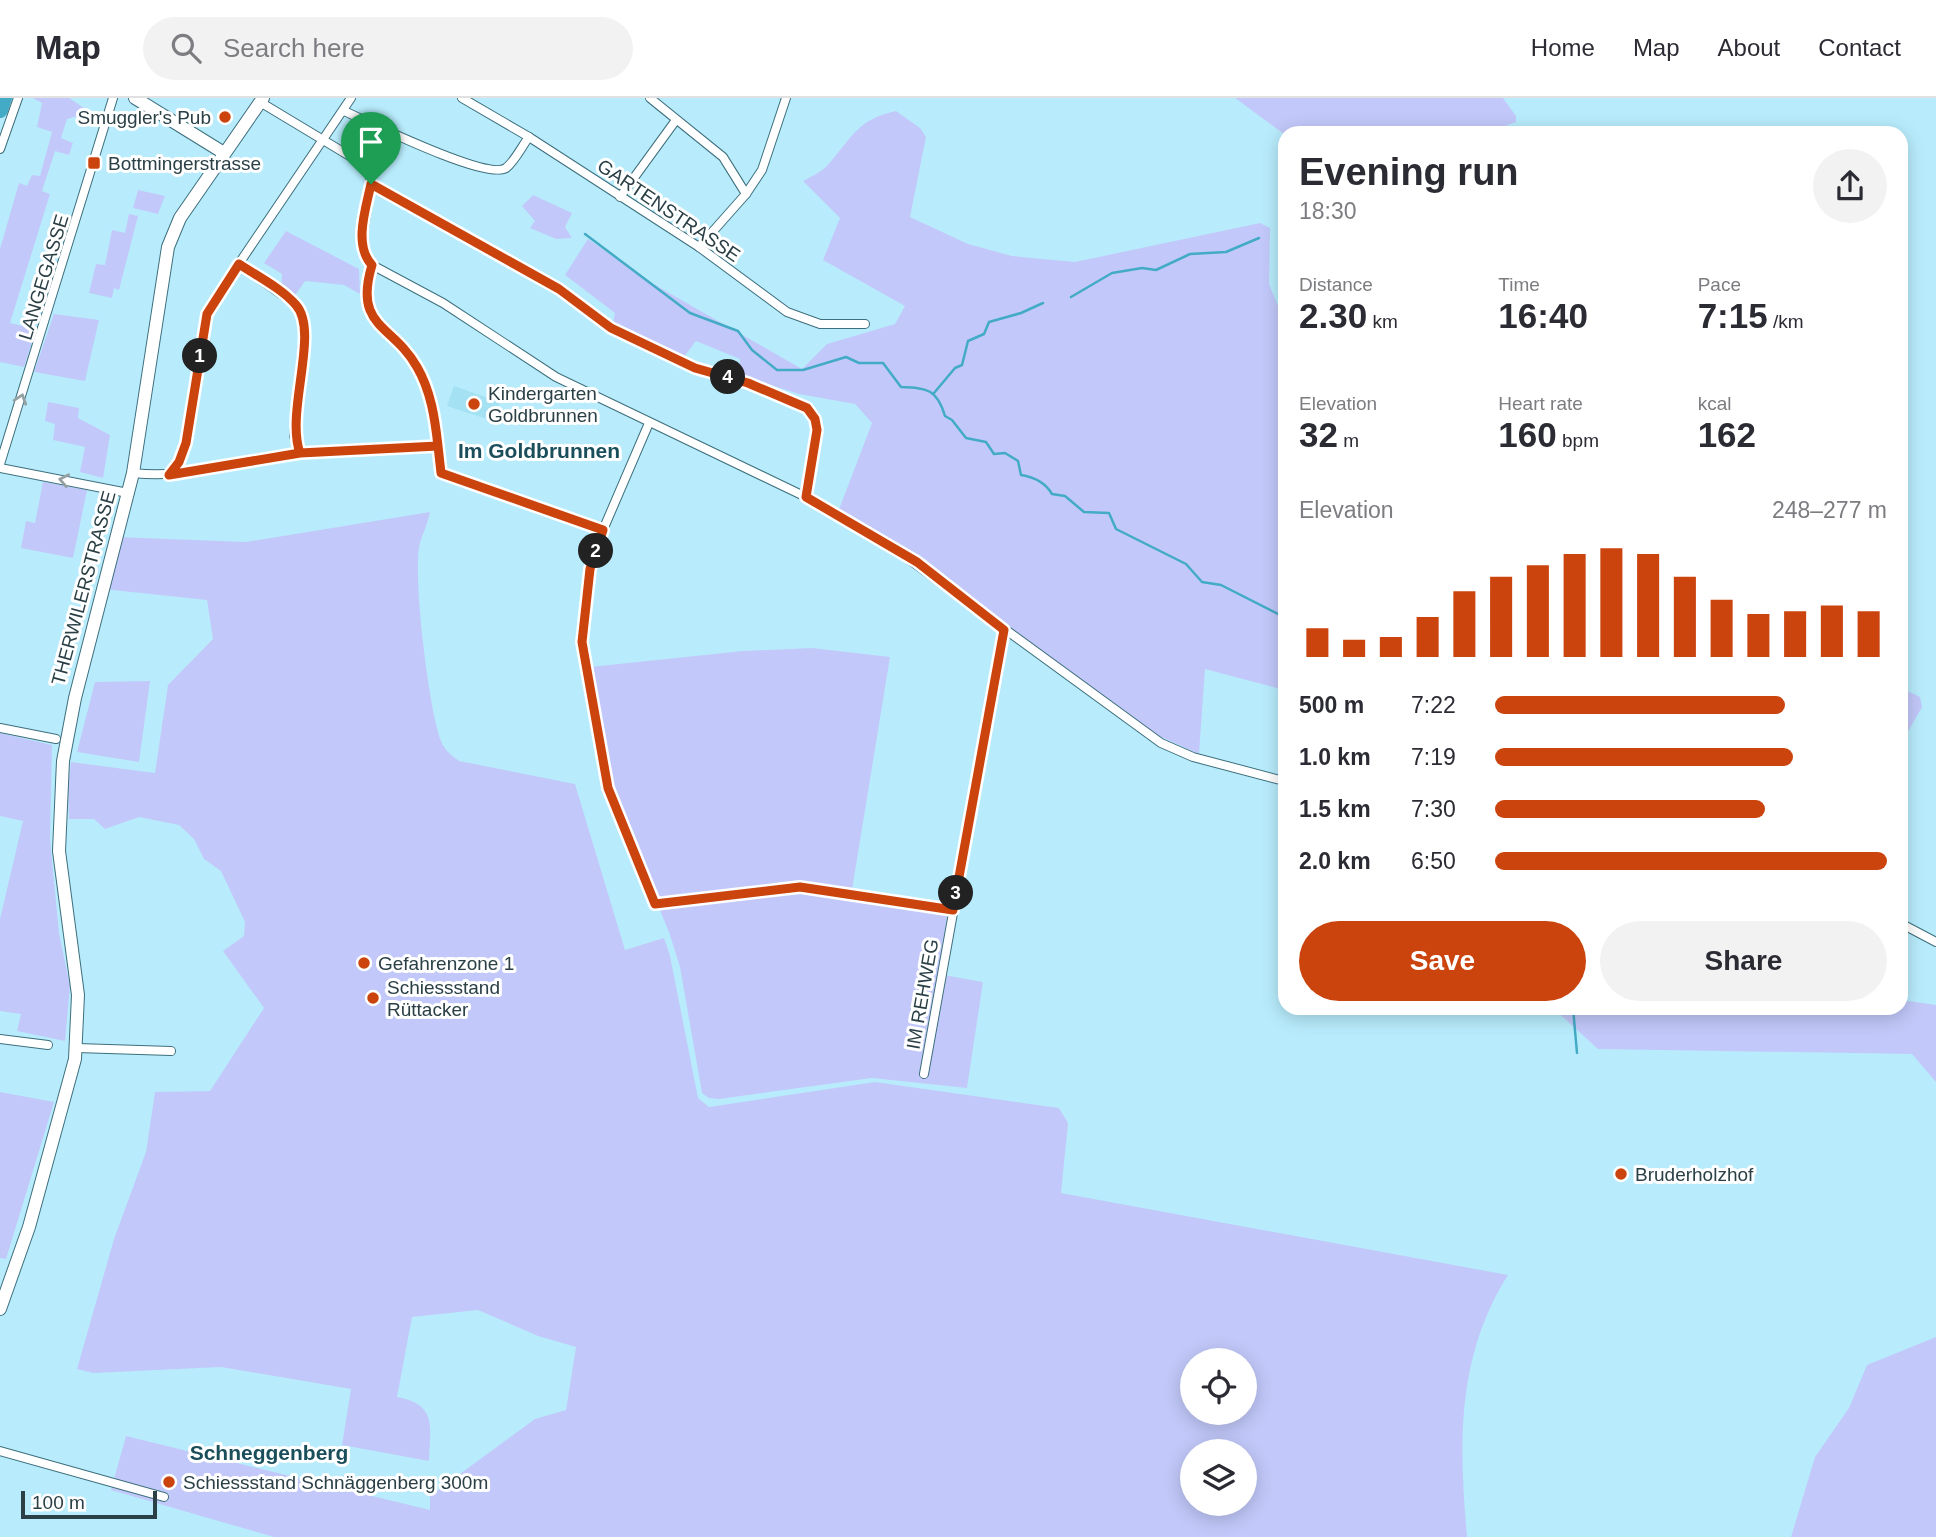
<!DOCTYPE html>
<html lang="en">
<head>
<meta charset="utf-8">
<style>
  :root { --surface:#fff; --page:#f2f2f3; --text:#2b2b33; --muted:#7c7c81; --line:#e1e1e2; --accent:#cb440e }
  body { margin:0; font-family:Arial,sans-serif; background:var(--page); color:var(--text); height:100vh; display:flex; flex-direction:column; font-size:26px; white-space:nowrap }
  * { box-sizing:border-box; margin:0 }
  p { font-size:23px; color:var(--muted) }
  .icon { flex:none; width:38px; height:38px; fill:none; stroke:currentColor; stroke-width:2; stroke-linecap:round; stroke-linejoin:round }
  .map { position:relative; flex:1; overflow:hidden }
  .drawer { position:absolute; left:1278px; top:28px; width:630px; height:889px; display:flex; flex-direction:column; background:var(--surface); border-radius:21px; box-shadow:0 4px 18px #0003 }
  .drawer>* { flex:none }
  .tools { position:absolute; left:1180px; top:1250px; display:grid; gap:14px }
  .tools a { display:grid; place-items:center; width:77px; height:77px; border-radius:50%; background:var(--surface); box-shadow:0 4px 18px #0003; font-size:35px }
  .scale { position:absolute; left:21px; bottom:18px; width:136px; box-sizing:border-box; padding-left:7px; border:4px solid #2a4046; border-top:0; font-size:19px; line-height:24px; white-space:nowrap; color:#2a4046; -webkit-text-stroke:5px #fff; paint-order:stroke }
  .pin { position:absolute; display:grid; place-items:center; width:60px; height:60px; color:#fff; margin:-72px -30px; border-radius:50% 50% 50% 0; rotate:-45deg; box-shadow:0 0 7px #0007 }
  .pin .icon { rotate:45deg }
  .km { position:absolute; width:35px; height:35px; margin:-18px; border-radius:50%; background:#222; color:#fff; font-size:19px; line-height:35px; text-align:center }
  .round { display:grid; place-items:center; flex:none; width:74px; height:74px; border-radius:37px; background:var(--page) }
  .headline { display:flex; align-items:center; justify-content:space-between; height:119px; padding:0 21px }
  h1 { font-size:38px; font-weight:600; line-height:52px }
  .metrics { display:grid; grid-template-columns:repeat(3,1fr); gap:10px; height:119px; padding:7px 21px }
  .metrics div { display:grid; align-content:center }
  .metrics b { font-size:35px; font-weight:600 }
  .metrics small { font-size:19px; font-weight:400 }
  .metrics p { font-size:19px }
  .chart { height:196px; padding:14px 21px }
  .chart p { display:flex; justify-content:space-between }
  .chart svg { width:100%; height:126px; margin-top:7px; stroke:var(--accent); stroke-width:6 }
  .cta { display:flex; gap:14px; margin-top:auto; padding:14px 21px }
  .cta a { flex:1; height:80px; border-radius:42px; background:var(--accent); color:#fff; font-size:28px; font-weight:600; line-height:80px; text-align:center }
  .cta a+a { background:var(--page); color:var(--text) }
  ul { padding:0 21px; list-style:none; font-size:23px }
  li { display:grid; grid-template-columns:112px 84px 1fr; align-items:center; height:52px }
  li i { height:18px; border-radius:9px; background:var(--accent) }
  header { display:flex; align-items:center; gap:42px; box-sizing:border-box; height:98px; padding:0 35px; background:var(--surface); border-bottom:2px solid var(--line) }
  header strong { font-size:33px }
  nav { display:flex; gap:38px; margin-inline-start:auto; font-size:24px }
  .search { width:490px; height:63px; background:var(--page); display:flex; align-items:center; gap:18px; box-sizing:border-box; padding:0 24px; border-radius:38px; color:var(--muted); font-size:26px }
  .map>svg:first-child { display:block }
  .built { fill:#a3e1f3 }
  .green { fill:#c2c9fa; fill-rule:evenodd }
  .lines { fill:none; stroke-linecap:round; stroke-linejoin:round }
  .stream { stroke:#43abc5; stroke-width:2.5 }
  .river { stroke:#43abc5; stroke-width:16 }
  .street-casing { stroke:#3d6f7d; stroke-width:10 }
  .secondary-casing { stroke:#3d6f7d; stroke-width:14 }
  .street { stroke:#fff; stroke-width:8 }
  .secondary { stroke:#fff; stroke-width:12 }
  .oneway { stroke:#94a0a2 }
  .route-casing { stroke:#fff; stroke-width:14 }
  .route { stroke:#cb440e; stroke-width:9 }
  .poi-dot { fill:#cb440e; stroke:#fff; stroke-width:2.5 }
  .labels { text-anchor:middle; stroke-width:6; stroke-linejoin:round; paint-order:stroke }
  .poi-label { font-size:19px; fill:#2a4046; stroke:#fff; text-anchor:start }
  .street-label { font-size:19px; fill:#2a4046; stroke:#fff }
  .neighbourhood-label { font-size:21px; font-weight:bold; fill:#1b4e5b; stroke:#fff }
</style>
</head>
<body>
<header>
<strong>Map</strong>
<div class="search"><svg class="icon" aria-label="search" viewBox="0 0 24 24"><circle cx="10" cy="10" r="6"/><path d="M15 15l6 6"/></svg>Search here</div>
<nav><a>Home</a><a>Map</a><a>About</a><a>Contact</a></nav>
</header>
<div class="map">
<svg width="1936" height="1439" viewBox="0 0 1936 1439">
  <rect width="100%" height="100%" fill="#b8ecfc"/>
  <polygon class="built" points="454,288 500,304 493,323 447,308"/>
  <g class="green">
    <polygon points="33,0 69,0 84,10 81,17 67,21 61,40 73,45 69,57 55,53 42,93 50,96 10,225 36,231 24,269 0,264 0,151 19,85 27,88 32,77 40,78 52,34 37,29 42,5"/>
    <polygon points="1235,0 1503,0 1516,18 1516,24 1487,35 1284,36"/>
    <path d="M896 13 920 30 926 39 910 119 968 146 1012 158 1075 164 1260 125 1270 130 1269 186 1284 223V592L1205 571 1199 656 1146 632 929 468 838 414 872 325 855 306 799 296 739 277 740 261 696 243 680 264 612 230 615 215 565 177 588 141 650 184 802 271 827 246 895 226 905 208 823 162 840 120 803 83C811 79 821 74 827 68 851 41 857 21 896 13Z"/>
    <polygon points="138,92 165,98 158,116 133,110"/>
    <polygon points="533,97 572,115 565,129 572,140 556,141 530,130 535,123 522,108"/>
    <polygon points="129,116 138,118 119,192 114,190 112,200 89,195 96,166 105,167 112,132 125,135"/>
    <polygon points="286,133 359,171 360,196 344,187 305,183 294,199 281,190 282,176 264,165"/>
    <polygon points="54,216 99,222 85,283 34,274"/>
    <polygon points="48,304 79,310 78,320 110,337 103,380 80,374 85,349 53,342 55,326 45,323"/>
    <polygon points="43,384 87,392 73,460 21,450 26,423 35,425"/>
    <path d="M430 414C428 425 423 435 420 445 412 476 429 612 441 643 445 653 451 657 459 663L575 686 625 852 664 840 670 858 698 1000 709 1009 875 984 1059 1010 1068 1025 1061 1095 1508 1177C1456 1259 1459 1346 1467 1439H274L111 1392 126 1338 430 1412V1398L535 1321 566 1312 576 1249 538 1238 478 1212 412 1219 397 1299C438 1307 430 1328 429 1363L342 1347 351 1291 221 1269 93 1275 77 1271 114 1141 146 1054 155 994 210 993 264 910 223 853 244 838 245 824 221 773 204 761 194 741 179 727 139 719 105 731 94 721H69L68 691 71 664 155 675 168 587 213 541 207 502 103 491 117 439 246 444ZM1192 1262H1244V1314H1192ZM1192 1353H1244V1405H1192Z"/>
    <polygon points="812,550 890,559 851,798 948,813 938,876 983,884 967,990 872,980 719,1001 709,1000 702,995 680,869 670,837 611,691 590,569 743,553"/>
    <polygon points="150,583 139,664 77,654 95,584"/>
    <polygon points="1901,590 1920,599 1922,609 1901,646"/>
    <polygon points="0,635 52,647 50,741 59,835 70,888 65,943 17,933 21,916 0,913 0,821 23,723 0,718"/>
    <polygon points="1901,902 1936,907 1936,984 1912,956 1598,951 1553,910 1900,910"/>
    <polygon points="0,994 54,1004 6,1161 0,1160"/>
    <polygon points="1936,1239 1936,1439 1791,1439 1815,1359 1849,1310 1867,1267"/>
  </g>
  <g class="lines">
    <g class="stream">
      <path d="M585 136 690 215 738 233 752 252 777 272H803L846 259 859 265H883L901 289C927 290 937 291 945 318L952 322 966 340 986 344 994 356 1005 355 1018 363 1021 377C1034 379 1045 384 1052 396L1065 398 1084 414 1109 415 1116 431 1186 466 1202 484 1221 487 1284 519"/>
      <polyline points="1071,199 1112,175 1142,170 1156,172 1190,156 1226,154 1259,140"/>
      <polyline points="934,295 955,270 962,267 968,243 984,236 989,224 1021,215 1043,205"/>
      <polyline points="1573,910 1577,955"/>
    </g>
    <polyline class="river" points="0,12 4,0"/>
    <defs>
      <g id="street">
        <polyline points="462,0 529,39 699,149 787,214 820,226 865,226"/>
        <polyline points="650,0 723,59 746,96"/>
        <polyline points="260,4 368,69 371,86 362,143 364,155 372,167 443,205 556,279 806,399 888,446 1161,645 1193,659 1284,683"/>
        <path d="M344 13C369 24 487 83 506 70 515 63 522 48 529 39"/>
        <polyline points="0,51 18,0"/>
        <polyline points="371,86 559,191 612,230 695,270 748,285 807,311 815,321 816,333 806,399"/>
        <polyline points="620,99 676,22"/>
        <polyline points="699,149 746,96 762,72 786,0"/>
        <polyline points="238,166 294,205 305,226 294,338 300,355"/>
        <path d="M372 167C353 234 398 227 419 274 434 306 437 340 441 375L603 432"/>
        <polyline points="649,325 603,432 590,471 582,544 608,690 655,806 800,789 953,812"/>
        <polyline points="0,366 113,0"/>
        <polyline points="0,370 128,395"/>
        <path d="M133 375C189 381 242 364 298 356 343 349 391 351 438 348"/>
        <polyline points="169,377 179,364 186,345 207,217 211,207 351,0"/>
        <polyline points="0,630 56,641"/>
        <polyline points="1900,825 1936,844"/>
        <polyline points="0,941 48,947"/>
        <polyline points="77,950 171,953"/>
        <polyline points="924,976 1004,532"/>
        <polyline points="0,1353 164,1399"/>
      </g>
      <g id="secondary">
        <polyline points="135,0 224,55"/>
        <polyline points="0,1211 29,1129 75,961 78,897 59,753 63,663 75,600 133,375 168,149 180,120 263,0"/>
      </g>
    </defs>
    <use href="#street" class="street-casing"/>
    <use href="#secondary" class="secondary-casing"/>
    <use href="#street" class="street"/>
    <use href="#secondary" class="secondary"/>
  </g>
  <defs><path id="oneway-chevron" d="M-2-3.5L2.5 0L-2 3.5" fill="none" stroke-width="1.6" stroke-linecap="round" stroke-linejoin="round" transform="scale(1.75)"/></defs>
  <g class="oneway">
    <use href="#oneway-chevron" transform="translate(21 301) rotate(-72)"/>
    <use href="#oneway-chevron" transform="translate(64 382) rotate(-169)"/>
  </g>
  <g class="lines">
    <defs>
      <path id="route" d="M371 86C366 110 353 147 372 167 353 230 393 226 417 269 431 293 435 321 438 348L300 355 169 377 179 364 186 345 207 216 239 166C257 178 281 190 296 207 320 234 285 314 300 355L438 348 441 375 603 432 590 471 582 544 608 690 655 806 800 789 953 812 1004 532 917 464 806 399 817 332 815 321 807 310 748 285 695 270 611 230 559 191 371 86"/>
    </defs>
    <use href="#route" class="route-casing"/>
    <use href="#route" class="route"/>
  </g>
  <g class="poi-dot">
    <circle cx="225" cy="19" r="7"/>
    <rect x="87" y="58" width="14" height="14" rx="3.5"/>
    <circle cx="474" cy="306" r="7"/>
    <circle cx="364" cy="865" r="7"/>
    <circle cx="373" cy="900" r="7"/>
    <circle cx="1621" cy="1076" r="7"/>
    <circle cx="169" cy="1384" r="7"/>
  </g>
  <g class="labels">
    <g class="poi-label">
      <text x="211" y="26" text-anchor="end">Smuggler's Pub</text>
      <text x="108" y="72">Bottmingerstrasse</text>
      <text x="488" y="302">Kindergarten<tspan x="488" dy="22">Goldbrunnen</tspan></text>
      <text x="378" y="872">Gefahrenzone 1</text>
      <text x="387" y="896">Schiessstand<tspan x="387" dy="22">Rüttacker</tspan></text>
      <text x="1635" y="1083">Bruderholzhof</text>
      <text x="183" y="1391">Schiessstand Schnäggenberg 300m</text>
    </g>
    <g class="street-label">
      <text transform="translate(669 112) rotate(34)" y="7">GARTENSTRASSE</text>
      <text transform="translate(43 179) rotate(-73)" y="7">LANGEGASSE</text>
      <text transform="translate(83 490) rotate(-75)" y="7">THERWILERSTRASSE</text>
      <text transform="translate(922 896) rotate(-80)" y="7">IM REHWEG</text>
    </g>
    <g class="neighbourhood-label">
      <text x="539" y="360">Im Goldbrunnen</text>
      <text x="269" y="1362">Schneggenberg</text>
    </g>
  </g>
</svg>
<div class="tools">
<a><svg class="icon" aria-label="locate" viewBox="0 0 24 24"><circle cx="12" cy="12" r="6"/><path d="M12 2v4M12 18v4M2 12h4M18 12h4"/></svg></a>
<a><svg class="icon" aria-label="layers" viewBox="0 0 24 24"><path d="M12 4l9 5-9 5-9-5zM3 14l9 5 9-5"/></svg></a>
</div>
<div class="scale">100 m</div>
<div class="pin" style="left:371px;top:86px;background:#1e9e55"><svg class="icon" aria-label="arrive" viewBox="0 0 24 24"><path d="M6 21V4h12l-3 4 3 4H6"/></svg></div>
<b class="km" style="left:200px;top:258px">1</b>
<b class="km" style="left:596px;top:453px">2</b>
<b class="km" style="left:956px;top:795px">3</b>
<b class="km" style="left:728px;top:279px">4</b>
<section class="drawer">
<div class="headline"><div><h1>Evening run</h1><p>18:30</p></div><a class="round"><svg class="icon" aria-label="share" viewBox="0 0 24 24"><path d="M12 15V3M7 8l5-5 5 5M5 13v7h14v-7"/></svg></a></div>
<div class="metrics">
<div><p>Distance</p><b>2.30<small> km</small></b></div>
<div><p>Time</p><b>16:40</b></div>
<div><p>Pace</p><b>7:15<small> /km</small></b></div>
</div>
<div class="metrics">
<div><p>Elevation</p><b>32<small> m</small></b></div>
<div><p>Heart rate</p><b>160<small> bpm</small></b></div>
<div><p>kcal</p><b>162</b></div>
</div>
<div class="chart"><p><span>Elevation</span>248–277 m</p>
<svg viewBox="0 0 160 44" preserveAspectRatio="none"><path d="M5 44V34M15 44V38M25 44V37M35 44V30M45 44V21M55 44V16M65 44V12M75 44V8M85 44V6M95 44V8M105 44V16M115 44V24M125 44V29M135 44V28M145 44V26M155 44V28"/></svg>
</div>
<ul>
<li><b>500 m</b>7:22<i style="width:74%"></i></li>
<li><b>1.0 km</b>7:19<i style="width:76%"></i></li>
<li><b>1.5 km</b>7:30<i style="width:69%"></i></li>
<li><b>2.0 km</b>6:50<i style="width:100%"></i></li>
</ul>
<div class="cta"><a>Save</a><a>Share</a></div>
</section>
</div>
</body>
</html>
